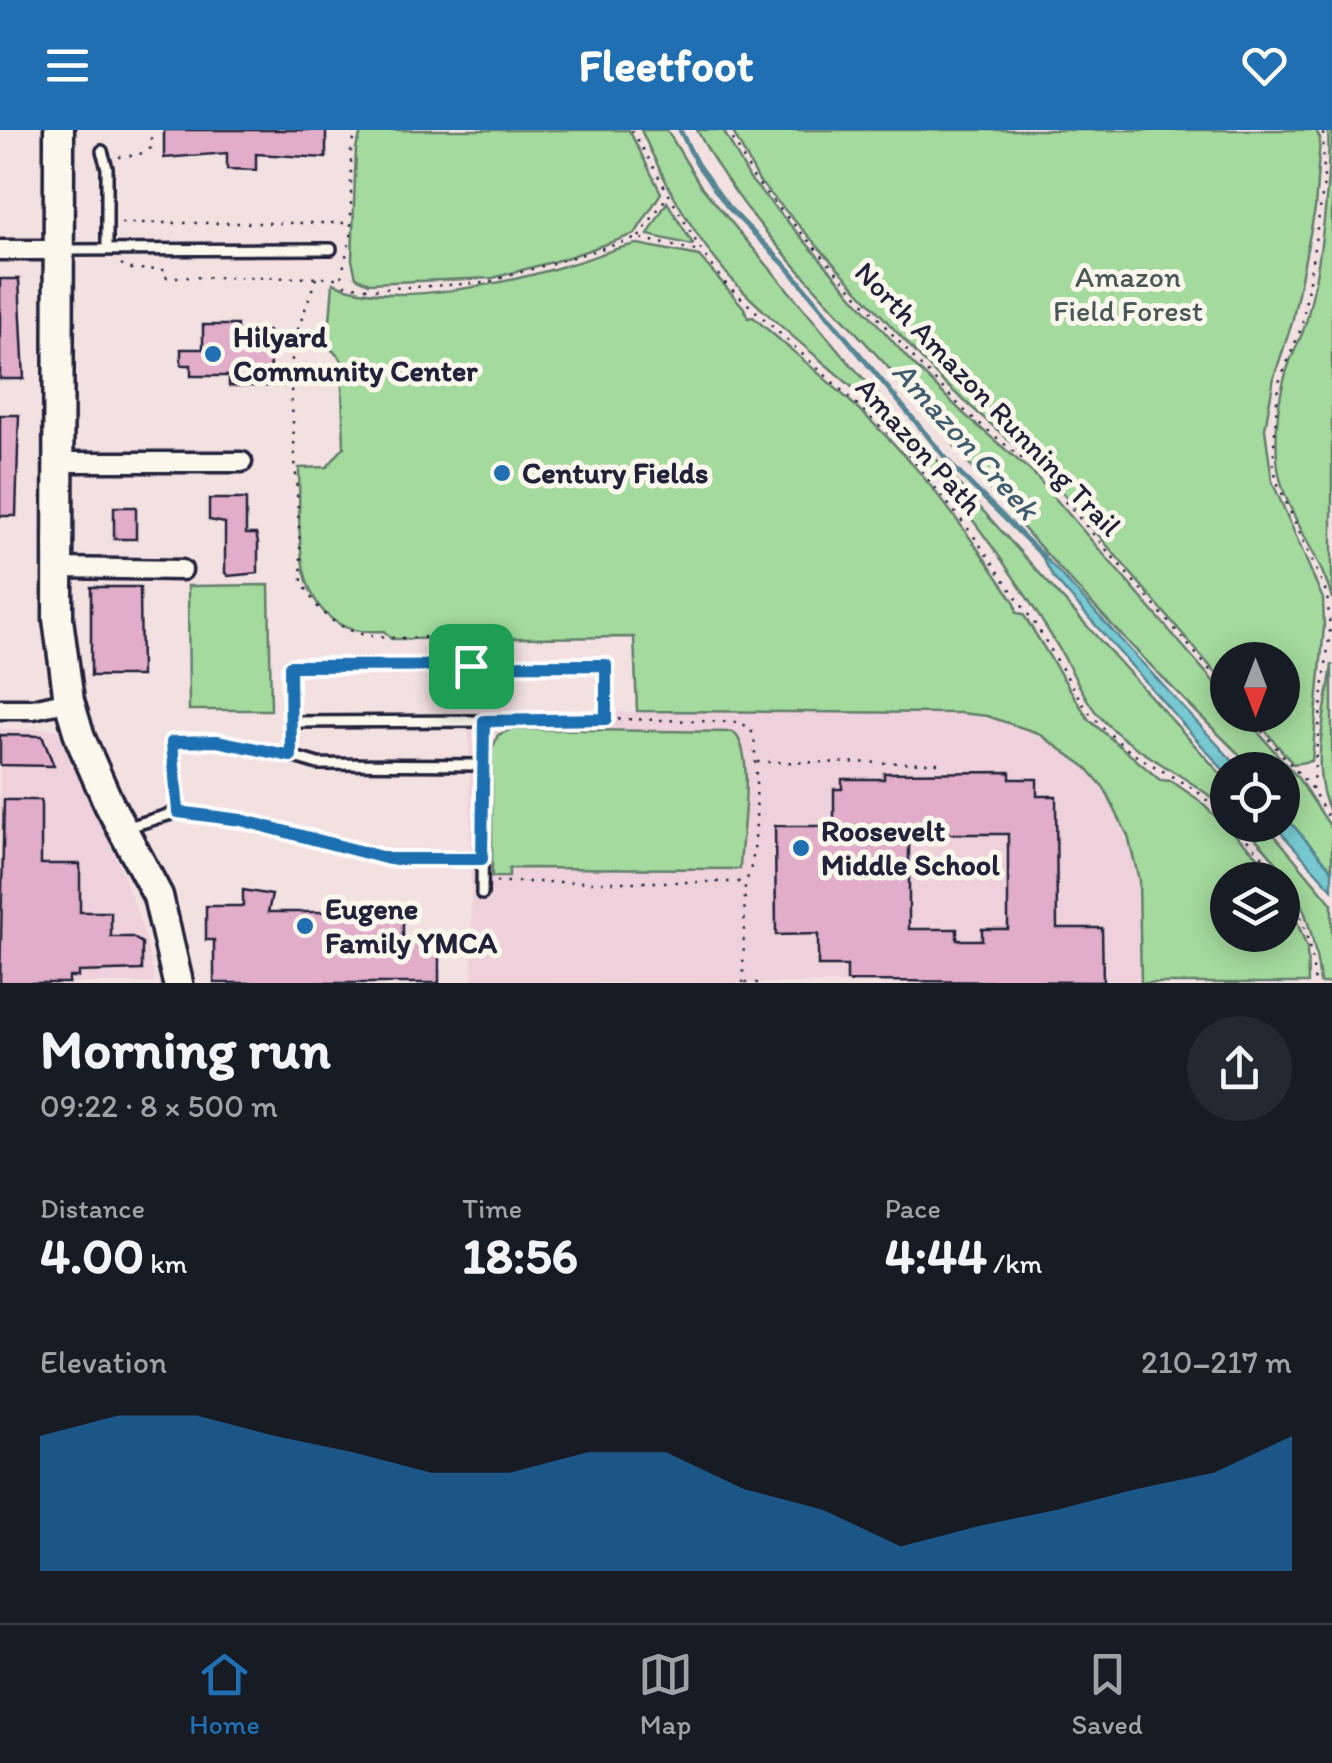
<!DOCTYPE html>
<html lang="en">
<head>
<meta charset="utf-8">
<style>
  :root { --surface:#171b24; --page:#242831; --text:#f1f3f6; --muted:#9ea1a6; --line:#363941; --accent:#1f6fb2 }
  body { margin:0; font-family:Itim,sans-serif; background:var(--page); color:var(--text); height:100vh; display:flex; flex-direction:column; font-size:38px; white-space:nowrap }
  * { box-sizing:border-box; margin:0 }
  p { font-size:32px; color:var(--muted) }
  .icon { flex:none; width:55px; height:55px; fill:none; stroke:currentColor; stroke-width:2; stroke-linecap:round; stroke-linejoin:round }
  .map { position:relative; height:853px; overflow:hidden }
  .panel { display:flex; flex-direction:column; background:var(--surface); flex:1 }
  .panel>* { flex:none }
  .needle { width:65px; rotate:180deg }
  .controls { position:absolute; left:1210px; top:512px; display:grid; gap:20px }
  .controls a { display:grid; place-items:center; width:90px; height:90px; border-radius:50%; background:var(--surface); box-shadow:0 5px 25px #0003; font-size:50px }
  .pin { position:absolute; display:grid; place-items:center; width:85px; height:85px; color:#fff; margin:-42px; border-radius:20px; box-shadow:0 5px 15px #0006 }
  .round { display:grid; place-items:center; flex:none; width:105px; height:105px; border-radius:52px; background:var(--page) }
  .headline { display:flex; align-items:center; justify-content:space-between; height:170px; padding:0 40px }
  h1 { font-size:55px; font-weight:800; line-height:75px }
  .figures { display:grid; grid-template-columns:repeat(3,1fr); gap:15px; height:170px; padding:10px 40px }
  .figures div { display:grid; align-content:center }
  .figures b { font-size:50px; font-weight:800 }
  .figures small { font-size:28px; font-weight:400 }
  .figures p { font-size:28px }
  .chart { height:280px; padding:20px 40px }
  .chart p { display:flex; justify-content:space-between }
  .chart svg { width:100%; height:180px; margin-top:10px; fill:var(--accent); opacity:.7 }
  header { display:flex; justify-content:space-between; align-items:center; height:130px; padding:0 40px; background:var(--accent); color:#fff; font-size:45px; font-weight:800 }
  .tab-bar { display:flex; justify-content:space-around; align-items:center; height:140px; border-top:2px solid var(--line); background:var(--surface); font-size:28px; color:var(--muted) }
  .tab-bar a { display:grid; justify-items:center; gap:5px }
  .tab-bar .current { color:var(--accent) }
  .map>svg:first-child { display:block }
  .built { fill:#eed1da }
  .green { fill:#a4da9d; stroke:#637e6c; stroke-width:2.5 }
  .water { fill:#77c8d0; stroke:#558694; stroke-width:2.5 }
  .lines { fill:none; stroke-linecap:round; stroke-linejoin:round }
  .stream { stroke:#558694; stroke-width:5 }
  .building { fill:#e1adc9; stroke:#22223b; stroke-width:2.5; fill-rule:evenodd }
  .service-casing { stroke:#22223b; stroke-width:16 }
  .minor-casing { stroke:#22223b; stroke-width:25 }
  .primary-casing { stroke:#22223b; stroke-width:35 }
  .path { stroke:#22223b; stroke-width:2.5; stroke-dasharray:2.5 8; stroke-linecap:butt }
  .service { stroke:#fbf7ec; stroke-width:9 }
  .minor { stroke:#fbf7ec; stroke-width:18 }
  .primary { stroke:#fbf7ec; stroke-width:28 }
  .route-casing { stroke:#fff; stroke-width:20 }
  .route { stroke:#1f6fb2; stroke-width:12 }
  .poi-dot { fill:#1f6fb2; stroke:#fbf7ec; stroke-width:4 }
  .labels { text-anchor:middle; stroke-width:10; stroke-linejoin:round; paint-order:stroke }
  .park-label { font-size:30px; fill:#495958; stroke:#fbf7ec }
  .poi-label { font-size:30px; font-weight:bold; fill:#22223b; stroke:#fbf7ec; text-anchor:start }
  .street-label { font-size:30px; fill:#22223b; stroke:#fbf7ec }
  .water-label { font-size:32px; font-style:italic; fill:#405c6f; stroke:#fbf7ec }
</style>
</head>
<body>
<header><svg class="icon" aria-label="menu" viewBox="0 0 24 24"><path d="M4 6h16M4 12h16M4 18h16"/></svg>Fleetfoot<svg class="icon" aria-label="heart" viewBox="0 0 24 24"><path d="M12 20l-8-8c-3-5 5-10 8-4 3-6 11-1 8 4z"/></svg></header>
<div class="map">
<svg width="1332" height="853" viewBox="0 0 1332 853">
  <rect width="100%" height="100%" fill="#f3e1e2"/>
  <filter id="ink" filterUnits="userSpaceOnUse"><feTurbulence type="fractalNoise" baseFrequency=".01" numOctaves="2"/><feDisplacementMap in="SourceGraphic" scale="20" xChannelSelector="R" yChannelSelector="G"/><feConvolveMatrix kernelMatrix="1 2 1 2 8 2 1 2 1" color-interpolation-filters="sRGB"/></filter>
  <g filter="url(#ink)">
    <g class="built">
      <polygon points="477,582 960,583 1018,595 1064,620 1087,638 1117,680 1139,750 1141,853 472,853 469,589"/>
      <polygon points="0,599 57,599 121,739 146,808 155,853 0,853"/>
    </g>
    <g class="green">
      <polygon points="362,0 629,0 661,63 635,104 563,129 493,148 369,153 356,147 352,130 356,18"/>
      <path d="M641 0H667L700 55 845 228 1227 651V681C1187 642 1131 625 1095 581 1080 561 1070 536 1057 515 1012 441 958 365 899 302 852 252 796 213 747 165 701 121 667 58 641 0Z"/>
      <path d="M697 0H723L750 49 910 231 964 284 1034 344 1227 567 1228 585H1243L1298 648 1332 699V740L1283 684 1282 640H1255C1168 555 1078 462 999 370 966 331 936 291 902 253 832 173 746 95 697 0Z"/>
      <polygon points="732,0 1316,0 1320,9 1315,79 1292,193 1274,247 1265,299 1272,351 1323,469 1324,496 1312,631 1293,634 1252,585 1282,585 1282,530 1228,530 1227,556 1042,339 944,253 821,120 759,51"/>
      <path d="M1328 0H1332V469C1320 422 1280 378 1277 329 1275 296 1279 261 1290 231 1296 217 1303 204 1307 189 1320 136 1331 54 1328 0Z"/>
      <polygon points="667,72 693,114 692,115 648,105"/>
      <path d="M638 114 699 126 744 178 748 188 753 187C805 232 859 275 905 326 946 371 981 423 1015 473L1017 483 1023 484 1089 590 1160 650 1171 651 1196 668 1274 741 1279 750H1228V805H1282L1283 755 1307 818 1308 853H1141L1139 750 1128 706 1104 658 1087 638 1038 603 987 586 960 583 637 581 634 507 391 509 384 501C371 501 357 503 345 497 289 472 301 388 299 338L327 337 344 317 341 229 328 216 333 153C391 179 509 153 571 134 593 128 615 117 638 114Z"/>
      <polygon points="269,455 271,580 189,580 188,456"/>
      <path d="M1332 534V685C1307 641 1327 581 1332 534Z"/>
      <path d="M512 599 733 602C757 621 740 711 740 739L509 738V747H492V620L498 605Z"/>
      <path d="M1242 695H1266L1332 774V853H1320C1312 782 1294 744 1242 695Z"/>
    </g>
    <g class="water">
      <polygon points="1039,421 1241,640 1228,640 1227,644 1053,447"/>
      <polygon points="1283,684 1332,740 1332,759 1274,695 1282,695"/>
    </g>
    <g class="lines">
      <polyline class="stream" points="680,0 697,34 728,77 789,139 954,338 1043,426"/>
    </g>
    <g class="building">
      <polygon points="164,0 326,0 326,28 256,24 256,40 227,39 227,23 164,28"/>
      <polygon points="0,149 19,149 24,249 0,249"/>
      <polygon points="203,195 237,195 237,202 268,201 271,242 283,242 283,256 229,256 229,246 191,246 191,235 181,235 181,219 203,219"/>
      <polygon points="0,285 19,285 16,386 0,386"/>
      <polygon points="209,369 246,369 246,404 256,404 258,412 258,443 228,446 225,443 225,393 209,390"/>
      <rect x="114" y="377" width="22" height="32"/>
      <polygon points="91,457 140,457 141,546 91,546"/>
      <polygon points="0,605 42,606 54,636 0,635"/>
      <path d="M1010 642V649H1037V666H1056L1057 798H1102L1103 852 847 851V836H818V804L776 805 775 696H834V659H842V649H884V643ZM909 704H1008V799H982V810H957V799H909Z"/>
      <polygon points="4,670 41,670 41,734 80,734 80,782 111,782 111,807 132,807 142,813 142,840 78,842 78,847 69,847 69,853 0,853"/>
      <polygon points="243,760 272,765 268,782 403,782 403,812 439,812 439,853 214,853 214,810 206,810 206,776 243,776"/>
    </g>
    <g class="lines">
      <defs>
        <g id="service">
          <polyline points="102,21 107,38 107,118"/>
          <polyline points="63,120 331,119"/>
          <polyline points="290,592 484,591"/>
          <polyline points="178,682 172,612 217,611 291,626"/>
          <polyline points="128,697 178,682 241,690 389,729 482,729"/>
          <polyline points="482,764 484,591 606,589 606,535 289,535 291,626 318,634 483,635"/>
        </g>
        <g id="minor">
          <polyline points="0,120 59,120"/>
          <polyline points="60,332 242,332"/>
          <polyline points="58,438 182,440"/>
          <polyline points="0,579 33,579 69,571"/>
        </g>
        <polyline id="primary" points="59,0 58,489 69,571 80,608 109,674 158,766 178,853"/>
      </defs>
      <use href="#service" class="service-casing"/>
      <use href="#minor" class="minor-casing"/>
      <use href="#primary" class="primary-casing"/>
      <g class="path">
        <polyline points="358,0 351,18 351,104 341,148 345,155 375,159 484,153 638,108 701,122"/>
        <polyline points="632,0 702,122 725,153 901,315 973,405 1039,500 1086,579 1105,600 1132,623 1197,661 1228,690"/>
        <polyline points="728,0 754,49 780,79 921,236 966,282 1044,347 1228,561"/>
        <polyline points="119,27 138,25 151,18 151,0"/>
        <polyline points="121,93 348,93"/>
        <polyline points="639,107 668,65"/>
        <polyline points="121,134 131,139 165,140 165,147 340,148"/>
        <path d="M316 148 296 205 290 241 302 450C334 524 397 506 465 506L471 522"/>
        <polyline points="471,577 471,550"/>
        <polyline points="1248,585 1312,659 1332,694"/>
        <path d="M618 589 737 592 749 597 754 606C756 641 761 725 745 753L743 853"/>
        <polyline points="757,632 944,633"/>
        <polyline points="1312,659 1330,499 1327,464 1277,352 1273,332 1278,255 1302,196 1324,53 1323,0"/>
        <path d="M1232 695C1288 750 1305 773 1315 853"/>
        <polyline points="496,752 743,752"/>
        <polyline points="745,853 766,853"/>
        <polyline points="851,853 851,851"/>
      </g>
      <use href="#service" class="service"/>
      <use href="#minor" class="minor"/>
      <use href="#primary" class="primary"/>
    </g>
  </g>
  <g class="lines" filter="url(#ink)">
    <defs>
      <polygon id="route" points="606,535 606,589 484,591 482,729 389,729 241,690 178,682 172,612 217,611 291,626 290,536"/>
    </defs>
    <use href="#route" class="route-casing"/>
    <use href="#route" class="route"/>
  </g>
  <g class="poi-dot">
    <circle cx="213" cy="224" r="10"/>
    <circle cx="502" cy="343" r="10"/>
    <circle cx="801" cy="718" r="10"/>
    <circle cx="305" cy="796" r="10"/>
  </g>
  <g class="labels">
    <g class="park-label">
      <text x="1128" y="157">Amazon<tspan x="1128" dy="34">Field Forest</tspan></text>
    </g>
    <g class="poi-label">
      <text x="233" y="217">Hilyard<tspan x="233" dy="34">Community Center</tspan></text>
      <text x="522" y="353">Century Fields</text>
      <text x="821" y="711">Roosevelt<tspan x="821" dy="34">Middle School</tspan></text>
      <text x="325" y="789">Eugene<tspan x="325" dy="34">Family YMCA</tspan></text>
    </g>
    <g class="street-label">
      <text transform="translate(988 269) rotate(46)" y="10">North Amazon Running Trail</text>
      <text transform="translate(919 316) rotate(48)" y="10">Amazon Path</text>
    </g>
    <g class="water-label">
      <text transform="translate(966 310) rotate(48)" y="11">Amazon Creek</text>
    </g>
  </g>
</svg>
<div class="controls">
<a><svg class="needle" viewBox="-14 -14 28 28"><path d="M0-13l5 13h-10z" fill="#e53935"/><path d="M0 13l5-13h-10z" fill="#9ea1a6"/></svg></a>
<a><svg class="icon" aria-label="locate" viewBox="0 0 24 24"><circle cx="12" cy="12" r="6"/><path d="M12 2v4M12 18v4M2 12h4M18 12h4"/></svg></a>
<a><svg class="icon" aria-label="layers" viewBox="0 0 24 24"><path d="M12 4l9 5-9 5-9-5zM3 14l9 5 9-5"/></svg></a>
</div>
<div class="pin" style="left:471px;top:536px;background:#1e9e55"><svg class="icon" aria-label="arrive" viewBox="0 0 24 24"><path d="M6 21V4h12l-3 4 3 4H6"/></svg></div>
</div>
<section class="panel">
<div class="headline"><div><h1>Morning run</h1><p>09:22 · 8 × 500 m</p></div><a class="round"><svg class="icon" aria-label="share" viewBox="0 0 24 24"><path d="M12 15V3M7 8l5-5 5 5M5 13v7h14v-7"/></svg></a></div>
<div class="figures">
<div><p>Distance</p><b>4.00<small> km</small></b></div>
<div><p>Time</p><b>18:56</b></div>
<div><p>Pace</p><b>4:44<small> /km</small></b></div>
</div>
<div class="chart"><p><span>Elevation</span>210–217 m</p>
<svg viewBox="0 0 160 44" preserveAspectRatio="none"><path d="M0 44V11L10 6L20 6L30 11L40 15L50 20L60 20L70 15L80 15L90 24L100 29L110 38L120 33L130 29L140 24L150 20L160 11V44z"/></svg>
</div>
</section>
<nav class="tab-bar">
<a class="current"><svg class="icon" aria-label="home" viewBox="0 0 24 24"><path d="M3 11l9-7 9 7M6 9v11h12V9"/></svg>Home</a>
<a><svg class="icon" aria-label="map" viewBox="0 0 24 24"><path d="M3 6l6-2 6 2 6-2v14l-6 2-6-2-6 2zM9 4v14M15 6v14"/></svg>Map</a>
<a><svg class="icon" aria-label="saved" viewBox="0 0 24 24"><path d="M7 4h10v16l-5-4-5 4z"/></svg>Saved</a>
</nav>
</body>
</html>
